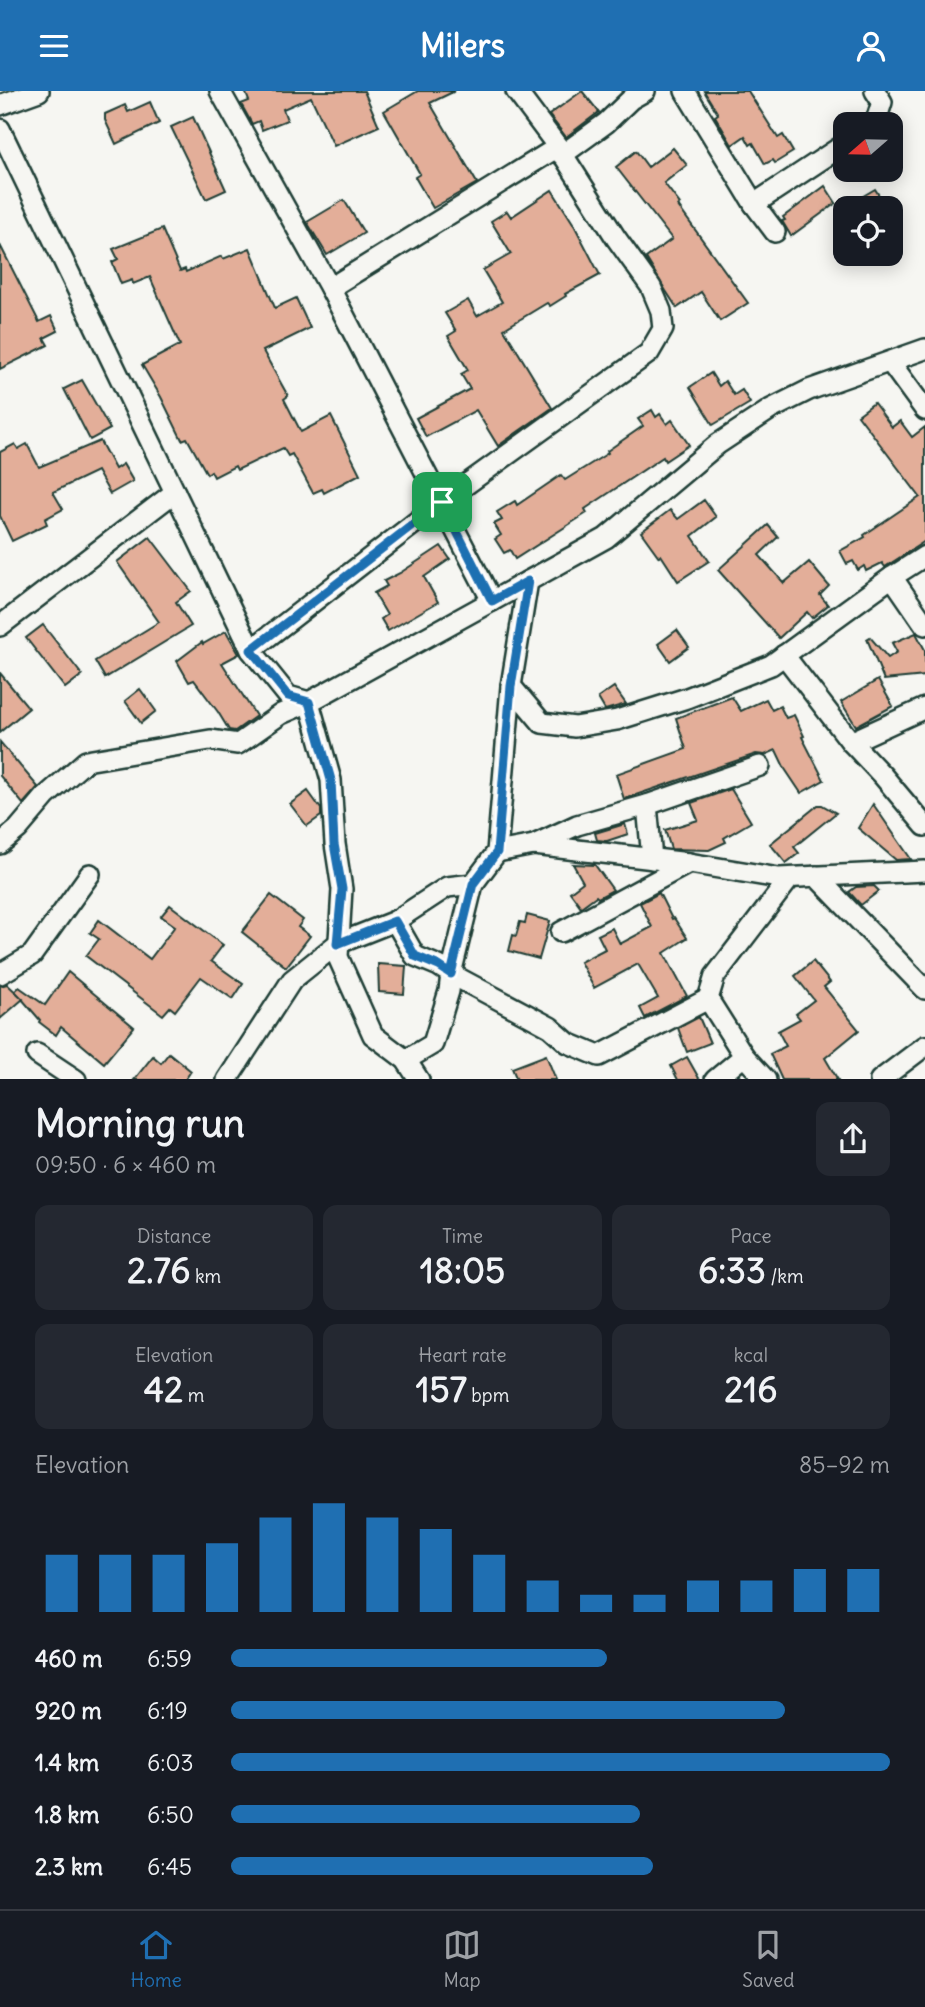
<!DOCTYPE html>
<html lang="en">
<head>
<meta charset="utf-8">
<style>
  :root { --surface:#171b24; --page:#242831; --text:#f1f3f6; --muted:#9ea1a6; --line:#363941; --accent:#1f6fb2 }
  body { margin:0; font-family:Delius,sans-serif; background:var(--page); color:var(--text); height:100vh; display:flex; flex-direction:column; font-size:26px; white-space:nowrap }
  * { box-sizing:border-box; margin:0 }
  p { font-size:23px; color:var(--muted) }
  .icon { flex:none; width:38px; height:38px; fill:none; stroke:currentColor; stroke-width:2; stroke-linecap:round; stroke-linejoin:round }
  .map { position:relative; height:988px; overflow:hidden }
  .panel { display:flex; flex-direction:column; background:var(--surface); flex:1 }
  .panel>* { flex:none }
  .needle { width:46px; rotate:250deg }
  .buttons { position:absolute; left:833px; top:21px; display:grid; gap:14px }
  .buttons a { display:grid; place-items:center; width:70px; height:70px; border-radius:14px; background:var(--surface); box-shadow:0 4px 18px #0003; font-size:35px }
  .pin { position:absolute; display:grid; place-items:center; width:60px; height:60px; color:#fff; margin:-30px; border-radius:14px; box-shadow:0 4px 10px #0006 }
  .round { display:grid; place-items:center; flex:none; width:74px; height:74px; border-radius:14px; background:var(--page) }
  .head { display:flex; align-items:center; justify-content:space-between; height:119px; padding:0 35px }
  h1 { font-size:38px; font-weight:700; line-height:52px }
  .stats { display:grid; grid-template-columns:repeat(3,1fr); gap:10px; height:119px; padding:7px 35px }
  .stats div { display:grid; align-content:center; border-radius:14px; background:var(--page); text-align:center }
  .stats b { font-size:35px; font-weight:700 }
  .stats small { font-size:19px; font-weight:400 }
  .stats p { font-size:19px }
  .chart { height:196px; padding:14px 35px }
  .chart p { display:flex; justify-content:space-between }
  .chart svg { width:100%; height:126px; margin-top:7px; stroke:var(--accent); stroke-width:6 }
  ul { padding:0 35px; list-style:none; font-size:23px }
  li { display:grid; grid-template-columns:112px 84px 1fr; align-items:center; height:52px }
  li i { height:18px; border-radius:9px; background:var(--accent) }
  header { display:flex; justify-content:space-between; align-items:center; height:91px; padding:0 35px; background:var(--accent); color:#fff; font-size:32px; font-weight:700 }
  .dock { display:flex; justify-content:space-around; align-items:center; height:98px; border-top:2px solid var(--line); background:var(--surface); font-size:19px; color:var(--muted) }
  .dock a { display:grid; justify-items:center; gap:4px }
  .dock .on { color:var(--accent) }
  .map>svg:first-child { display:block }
  .building { fill:#e3ae99; stroke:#1f3d34; stroke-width:2 }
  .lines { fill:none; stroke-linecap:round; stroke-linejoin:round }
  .minor-casing { stroke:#1f3d34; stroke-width:24 }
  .minor { stroke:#f6f6f2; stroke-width:19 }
  .route-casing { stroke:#fff; stroke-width:14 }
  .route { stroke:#1f6fb2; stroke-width:9 }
</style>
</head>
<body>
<header><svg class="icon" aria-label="menu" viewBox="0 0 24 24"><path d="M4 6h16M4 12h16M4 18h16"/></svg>Milers<svg class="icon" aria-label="person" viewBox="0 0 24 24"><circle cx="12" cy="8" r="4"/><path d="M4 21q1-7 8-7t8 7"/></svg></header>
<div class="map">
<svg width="925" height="989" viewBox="0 0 925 989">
  <rect width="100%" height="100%" fill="#f6f6f2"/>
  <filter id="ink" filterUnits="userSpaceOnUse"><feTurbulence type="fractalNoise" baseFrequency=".0143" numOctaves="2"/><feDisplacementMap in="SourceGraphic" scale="14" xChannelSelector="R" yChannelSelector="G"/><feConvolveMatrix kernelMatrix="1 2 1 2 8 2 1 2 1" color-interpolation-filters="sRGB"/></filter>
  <g filter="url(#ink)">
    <g class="building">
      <polygon points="245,0 364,0 379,35 334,55 311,6 283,18 287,29 262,39 259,30 252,33 241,13 249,10"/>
      <polygon points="418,0 455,0 430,12 477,92 433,117 415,86 420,83 384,20"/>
      <polygon points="582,0 599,21 566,46 549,24"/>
      <polygon points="704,0 748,0 778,47 783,44 793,61 775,72 773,69 765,73 753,52 750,54 745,45 732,54 715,25 718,23"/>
      <polygon points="150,11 159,32 116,53 105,29 105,23 125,14 128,21"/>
      <polygon points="193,26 226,99 206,108 171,36"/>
      <polygon points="673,57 687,74 664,92 680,113 678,115 748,212 720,230 701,201 677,217 666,200 646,167 672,148 616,76 636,60 648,76"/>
      <polygon points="825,95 836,112 791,145 782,130 785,129 783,126"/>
      <polygon points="875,98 887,117 843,117"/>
      <polygon points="552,99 573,132 600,184 565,203 566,205 550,215 547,212 504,238 552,317 498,355 476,319 426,346 416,327 470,298 461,283 468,279 448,245 456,240 445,222 468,209 477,225 502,211 483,179 511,163 491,130 507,120 511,126"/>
      <polygon points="344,109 364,142 327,164 307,131"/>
      <polygon points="162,138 180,180 185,178 186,181 222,165 223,168 250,157 275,217 296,207 310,237 263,260 288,305 284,308 301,341 331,325 360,383 324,402 322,398 313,402 292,363 288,365 283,357 237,379 235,375 214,386 211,380 207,383 187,347 182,349 161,306 142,274 180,254 150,186 133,193 132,189 121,193 112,171 118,168 113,158"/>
      <polygon points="0,154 39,231 51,225 58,240 44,247 48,254 0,278"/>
      <polygon points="711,282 719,295 725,290 734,304 742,299 750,312 713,334 690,296"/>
      <polygon points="82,289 110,338 90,349 64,298"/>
      <polygon points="874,312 892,336 900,330 912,346 925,336 925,450 885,476 882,472 866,480 864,475 858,479 853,470 847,473 840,460 865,446 864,444 920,406 858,324"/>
      <polygon points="652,319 656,326 660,323 667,333 672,329 689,354 665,370 663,366 585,418 587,422 515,468 510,459 504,462 495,448 501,444 494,433 502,429 497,421 515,410 517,414 561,384 565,389 608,362 607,360 643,335 638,328"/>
      <polygon points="100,350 115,378 123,373 133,390 110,403 97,380 53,401 63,418 45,428 47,433 12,450 0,425 0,361 15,353 18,358 27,353 39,376"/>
      <polygon points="704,409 716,426 692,445 709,470 678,490 661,464 659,466 641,441 670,419 678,428"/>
      <polygon points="768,434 778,446 759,464 784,492 809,471 829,495 820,504 828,514 812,527 807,521 779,547 718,479"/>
      <polygon points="150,446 191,500 176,511 191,535 105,587 95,570 159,531 117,471"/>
      <polygon points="441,455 450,468 424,486 438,511 388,540 381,528 387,524 374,502 387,495 384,490 400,482"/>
      <polygon points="43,534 82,584 65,597 26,547"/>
      <polygon points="677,539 689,556 670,570 658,553"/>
      <polygon points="226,540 239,563 222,572 256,625 235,640 229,639 218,621 194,589 189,591 177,570 202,551 203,553"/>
      <polygon points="916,542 925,559 925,585 884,589 867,548 870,546 888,567 897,561 892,552"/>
      <polygon points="0,582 29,617 0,641"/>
      <polygon points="878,589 893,615 856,635 841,611"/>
      <polygon points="614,596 626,613 605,619 598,607"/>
      <polygon points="140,598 156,620 141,632 125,610"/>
      <polygon points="732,606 741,620 766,608 772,619 780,615 786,627 794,624 804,645 802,646 824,689 801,702 785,678 776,659 765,664 756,663 624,708 616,683 686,658 676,627"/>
      <polygon points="0,651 38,696 23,713 0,685"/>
      <polygon points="731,698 751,731 724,747 726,751 709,759 671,758 665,739 698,729 691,712"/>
      <polygon points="308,700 321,718 321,725 307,735 290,713"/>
      <polygon points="873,713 911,768 896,769 858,737"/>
      <polygon points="818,714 822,714 836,722 794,756 799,762 786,772 770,753"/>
      <polygon points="625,733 628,743 607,750 597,749 595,742"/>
      <polygon points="573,773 595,774 613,799 598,807 596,805 581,816 570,801 583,791"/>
      <polygon points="874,795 879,800 861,814 849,801 856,796"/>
      <polygon points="659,802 672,828 674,827 687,847 664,862 687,905 645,927 640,917 658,907 638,873 594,897 580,871 605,858 598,844 612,837 620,853 652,836 640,812"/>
      <polygon points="271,804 303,829 298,836 310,845 286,876 242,841"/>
      <polygon points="170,814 223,854 211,870 243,893 233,908 201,886 175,920 170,916 163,924 86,865 99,848 90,842 99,829 150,868 175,835 161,825"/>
      <polygon points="527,824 550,830 539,868 509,860 513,844 516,845 520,831 525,832"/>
      <polygon points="813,870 830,891 824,896 859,939 825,967 838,989 782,989 770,963 786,955 778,940 800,928 796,923 814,909 795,885"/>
      <polygon points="378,873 406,875 404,903 379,901"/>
      <polygon points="68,881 134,936 104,972 61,936 56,944 39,931 40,929 15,900 19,896 45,914"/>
      <polygon points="7,893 23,908 0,928 0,895"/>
      <polygon points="699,926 710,952 687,961 678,937"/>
      <polygon points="169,962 191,980 185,989 134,989 153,965 161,972"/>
      <polygon points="546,964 556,989 517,989 512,977"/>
      <polygon points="687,966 700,989 678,989 671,975"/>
    </g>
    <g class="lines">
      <defs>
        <g id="minor">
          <polyline points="220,0 330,197 492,510"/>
          <polyline points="685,0 754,113 775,141"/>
          <polyline points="0,14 39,0"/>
          <polyline points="875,33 882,11 875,0"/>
          <polyline points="0,38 251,559 288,605 309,611 331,689 335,753 342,798 338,866 373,944 406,969 419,989"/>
          <polyline points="562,64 606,32 631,8 645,0"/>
          <polyline points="754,113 845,53"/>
          <polyline points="330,197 558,56"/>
          <polyline points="890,271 925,319"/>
          <polyline points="892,486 925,465"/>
          <polyline points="528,490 511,595 497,761 473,793 451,883 550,936 568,952 599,965 708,908 744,965 715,989"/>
          <polyline points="0,535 175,401"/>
          <polyline points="251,559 442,411 649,262 663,238 661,220 651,196 616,147 558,56 516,0"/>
          <polyline points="784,564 851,651 883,685 925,735"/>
          <polyline points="511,595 542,632 575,636 617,629 687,607 771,574 892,486 925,534"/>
          <polyline points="851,651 925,617"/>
          <polyline points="647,714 760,675"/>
          <polyline points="0,753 18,738 46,705 86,670 210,649 238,653 281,623 309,611 606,447 718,353 771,318 809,299 925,258"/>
          <polyline points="534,754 577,734 647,714 652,768"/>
          <polyline points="497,761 534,754 689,772 779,787 925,780"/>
          <polyline points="816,785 925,898"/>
          <polyline points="395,830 415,865 439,875 451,883 449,900 433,953 406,969"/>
          <polyline points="561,841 689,772"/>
          <polyline points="0,883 32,864 90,783"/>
          <polyline points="708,908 715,885 790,787"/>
          <polyline points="37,963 76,989"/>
          <polyline points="744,965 766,989"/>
          <polyline points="227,989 292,889 337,853 395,830 447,796 473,793"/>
          <polyline points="880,989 925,955"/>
        </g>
      </defs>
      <use href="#minor" class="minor-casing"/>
      <use href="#minor" class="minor"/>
    </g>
  </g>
  <g class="lines" filter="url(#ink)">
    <defs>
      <polygon id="route" points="442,411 492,510 528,490 511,595 497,761 473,793 451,883 439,875 415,865 395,830 337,853 342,798 334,753 331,689 309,611 288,605 251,559"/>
    </defs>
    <use href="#route" class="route-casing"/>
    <use href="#route" class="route"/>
  </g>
</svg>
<div class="buttons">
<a><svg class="needle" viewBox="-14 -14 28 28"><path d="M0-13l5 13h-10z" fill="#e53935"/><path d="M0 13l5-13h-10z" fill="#9ea1a6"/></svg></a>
<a><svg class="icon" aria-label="locate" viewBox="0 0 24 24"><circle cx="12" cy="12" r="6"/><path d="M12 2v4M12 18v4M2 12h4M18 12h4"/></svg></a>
</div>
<div class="pin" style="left:442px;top:411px;background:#1e9e55"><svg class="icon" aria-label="arrive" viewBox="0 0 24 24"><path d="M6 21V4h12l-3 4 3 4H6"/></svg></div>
</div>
<section class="panel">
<div class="head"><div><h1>Morning run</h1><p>09:50 · 6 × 460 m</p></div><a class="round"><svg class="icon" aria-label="share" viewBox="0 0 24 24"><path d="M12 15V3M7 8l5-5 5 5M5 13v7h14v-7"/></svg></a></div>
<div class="stats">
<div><p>Distance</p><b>2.76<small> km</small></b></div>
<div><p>Time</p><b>18:05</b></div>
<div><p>Pace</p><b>6:33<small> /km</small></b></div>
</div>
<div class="stats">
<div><p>Elevation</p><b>42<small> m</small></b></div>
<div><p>Heart rate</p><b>157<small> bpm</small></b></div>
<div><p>kcal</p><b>216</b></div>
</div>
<div class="chart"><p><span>Elevation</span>85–92 m</p>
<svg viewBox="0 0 160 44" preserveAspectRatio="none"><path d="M5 44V24M15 44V24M25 44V24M35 44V20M45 44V11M55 44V6M65 44V11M75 44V15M85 44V24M95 44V33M105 44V38M115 44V38M125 44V33M135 44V33M145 44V29M155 44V29"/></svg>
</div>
<ul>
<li><b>460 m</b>6:59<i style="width:57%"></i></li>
<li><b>920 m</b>6:19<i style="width:84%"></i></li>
<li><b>1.4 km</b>6:03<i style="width:100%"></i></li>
<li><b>1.8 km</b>6:50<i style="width:62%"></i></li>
<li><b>2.3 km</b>6:45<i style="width:64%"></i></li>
</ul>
</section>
<nav class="dock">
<a class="on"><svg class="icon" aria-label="home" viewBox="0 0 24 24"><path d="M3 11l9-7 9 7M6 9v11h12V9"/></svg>Home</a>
<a><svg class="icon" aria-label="map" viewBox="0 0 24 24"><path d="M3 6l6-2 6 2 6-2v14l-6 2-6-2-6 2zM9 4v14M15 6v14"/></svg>Map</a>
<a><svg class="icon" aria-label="saved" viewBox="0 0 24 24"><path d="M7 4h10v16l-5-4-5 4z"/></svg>Saved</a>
</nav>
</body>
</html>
